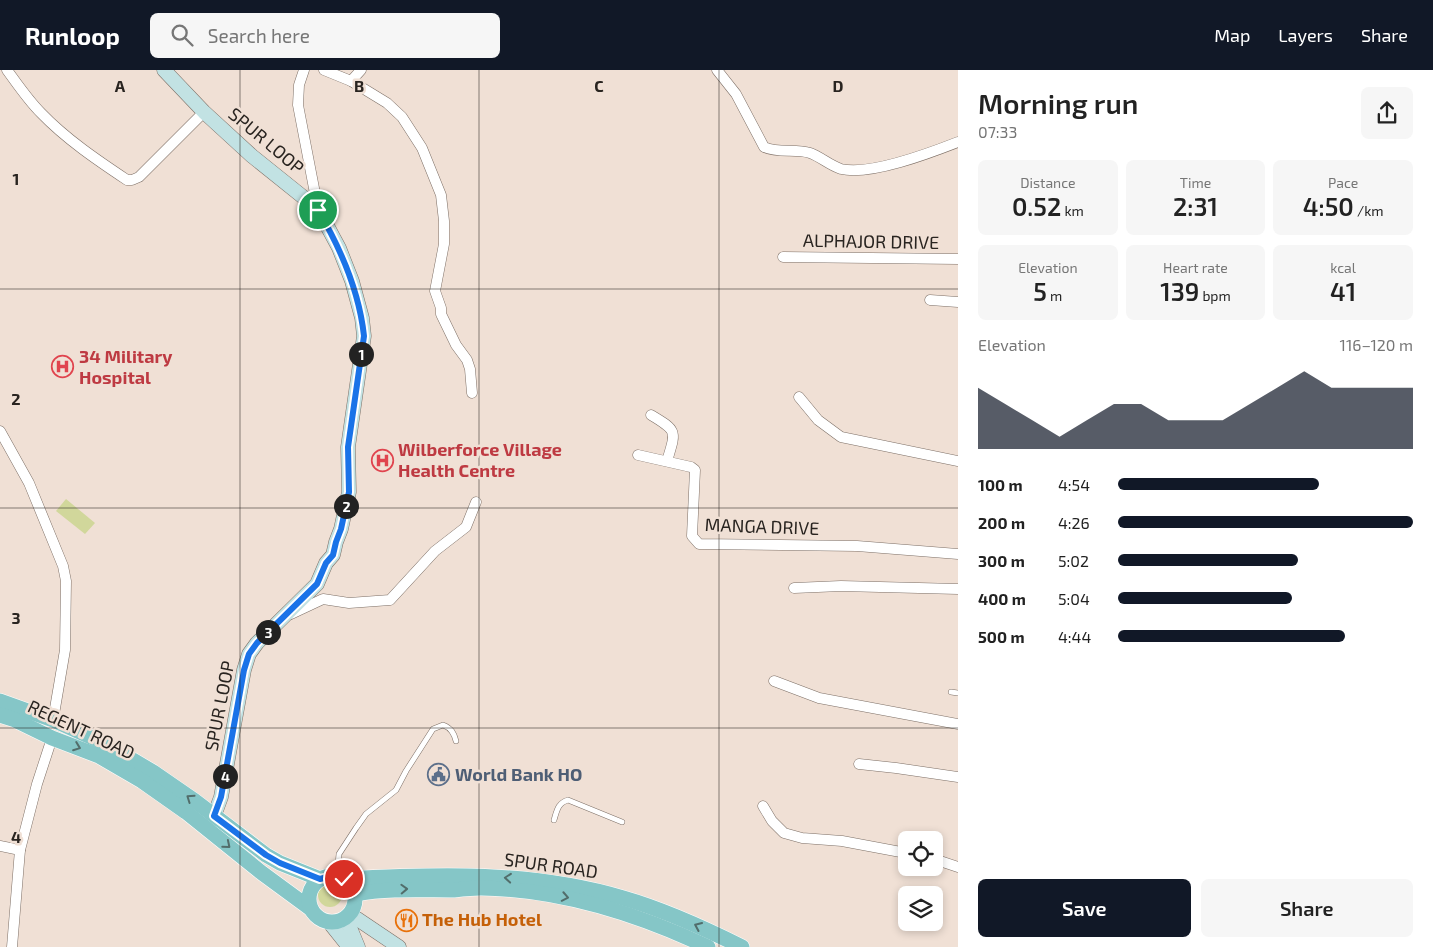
<!DOCTYPE html>
<html lang="en">
<head>
<meta charset="utf-8">
<style>
  :root { --surface:#fff; --page:#f6f6f6; --text:#222; --muted:#767676; --accent:#111827 }
  body { margin:0; font-family:"Exo 2",sans-serif; background:var(--page); color:var(--text); height:100vh; display:flex; flex-direction:column; font-size:19px; white-space:nowrap }
  * { box-sizing:border-box; margin:0 }
  p { font-size:16px; color:var(--muted) }
  .icon { flex:none; width:28px; height:28px; fill:none; stroke:currentColor; stroke-width:2; stroke-linecap:round; stroke-linejoin:round }
  .map { position:relative; flex:1; overflow:hidden }
  .sheet { display:flex; flex-direction:column; background:var(--surface); width:475px }
  .sheet>* { flex:none }
  .fabs { position:absolute; left:898px; top:761px; display:grid; gap:10px }
  .fabs a { display:grid; place-items:center; width:45px; height:45px; border-radius:8px; background:var(--surface); box-shadow:0 2px 8px #0003; font-size:25px }
  .pin { position:absolute; display:grid; place-items:center; width:42px; height:42px; color:#fff; margin:-21px; border:2px solid #fff; border-radius:50%; box-shadow:0 1px 5px #0007 }
  .km { position:absolute; width:25px; height:25px; margin:-12px; border-radius:50%; background:#222; color:#fff; font-size:14px; line-height:25px; text-align:center }
  .round { display:grid; place-items:center; flex:none; width:52px; height:52px; border-radius:8px; background:var(--page) }
  .overview { display:flex; align-items:center; justify-content:space-between; height:85px; padding:0 20px }
  h1 { font-size:28px; font-weight:600; line-height:38px }
  .figures { display:grid; grid-template-columns:repeat(3,1fr); gap:8px; height:85px; padding:5px 20px }
  .figures div { display:grid; align-content:center; border-radius:8px; background:var(--page); text-align:center }
  .figures b { font-size:25px; font-weight:600 }
  .figures small { font-size:14px; font-weight:400 }
  .figures p { font-size:14px }
  .chart { height:140px; padding:10px 20px }
  .chart p { display:flex; justify-content:space-between }
  .chart svg { width:100%; height:90px; margin-top:5px; fill:var(--accent); opacity:.7 }
  .cta { display:flex; gap:10px; margin-top:auto; padding:10px 20px }
  .cta a { flex:1; height:58px; border-radius:8px; background:var(--accent); color:#fff; font-size:20px; font-weight:600; line-height:58px; text-align:center }
  .cta a+a { background:var(--page); color:var(--text) }
  ul { padding:0 20px; list-style:none; font-size:16px }
  li { display:grid; grid-template-columns:80px 60px 1fr; align-items:center; height:38px }
  li i { height:12px; border-radius:6px; background:var(--accent) }
  header { display:flex; align-items:center; gap:30px; box-sizing:border-box; height:70px; padding:0 25px; background:var(--accent); color:#fff }
  header strong { font-size:24px }
  nav { display:flex; gap:28px; margin-inline-start:auto; font-size:18px }
  .search { width:350px; height:45px; background:var(--page); display:flex; align-items:center; gap:12px; box-sizing:border-box; padding:0 18px; border-radius:8px; color:var(--muted); font-size:19px }
  main { display:flex; flex:1; min-height:0 }
  .map>svg:first-child { display:block }
  .green { fill:#d1d79b }
  .lines { fill:none; stroke-linecap:round; stroke-linejoin:round }
  .lane-casing { stroke:#7d6f66; stroke-width:6 }
  .street-casing { stroke:#7d6f66; stroke-width:11 }
  .secondary-casing { stroke:#7d6f66; stroke-width:15 }
  .primary-casing { stroke:#fff; stroke-width:16 }
  .lane { stroke:#fff; stroke-width:5 }
  .street { stroke:#fff; stroke-width:10 }
  .secondary { stroke:#c2e2e3; stroke-width:14 }
  .primary { stroke:#85c6c7; stroke-width:15 }
  .oneway { stroke:#526d6b }
  .route-casing { stroke:#fff; stroke-width:10 }
  .route { stroke:#1a73e8; stroke-width:6 }
  .grid { fill:none; stroke:#292420; stroke-width:1; stroke-opacity:0.55 }
  .labels { text-anchor:middle; stroke-width:5; stroke-linejoin:round; paint-order:stroke }
  .street-label { font-size:18px; fill:#292420; stroke:#f0e0d5 }
  .health-label { font-size:18px; font-weight:bold; fill:#be3a42; stroke:#f0e0d5; text-anchor:start }
  .service-label { font-size:18px; font-weight:bold; fill:#4e5e75; stroke:#f0e0d5; text-anchor:start }
  .food-label { font-size:18px; font-weight:bold; fill:#c56008; stroke:#f0e0d5; text-anchor:start }
  .grid-label { font-size:16px; text-anchor:middle; font-weight:bold; fill:#292420; stroke:#f0e0d5; stroke-width:5; stroke-linejoin:round; paint-order:stroke }
</style>
</head>
<body>
<header>
<strong>Runloop</strong>
<div class="search"><svg class="icon" aria-label="search" viewBox="0 0 24 24"><circle cx="10" cy="10" r="6"/><path d="M15 15l6 6"/></svg>Search here</div>
<nav><a>Map</a><a>Layers</a><a>Share</a></nav>
</header>
<main>
<div class="map">
<svg width="958" height="877" viewBox="0 0 958 877">
  <rect width="100%" height="100%" fill="#f0e0d5"/>
  <g class="green">
    <polygon points="66,429 95,453 85,464 56,441"/>
    <circle cx="330" cy="825" r="12"/>
  </g>
  <g class="lines">
    <defs>
      <g id="lane">
        <polyline points="951,622 958,623"/>
        <path d="M554 750C557 740 558 733 568 730L622 752"/>
        <path d="M337 806 339 784 356 758 366 744 396 720 406 701 433 659 443 655C451 658 454 663 456 671"/>
      </g>
      <g id="street">
        <path d="M7 0C18 15 28 30 41 43 66 69 97 90 127 110H132L139 107 204 42"/>
        <polyline points="304,0 299,15 298,35 318,139"/>
        <polyline points="324,0 351,11 387,33 402,47 422,78 441,125 444,151 444,174 435,221 441,238 441,244 456,275 467,290 470,299 472,323"/>
        <path d="M717 0 736 24 764 77C779 84 795 78 810 83 821 87 829 95 841 99 870 106 930 83 958 72"/>
        <polyline points="351,11 361,0"/>
        <polyline points="783,187 958,189"/>
        <polyline points="930,230 958,232"/>
        <polyline points="799,327 818,350 841,367 958,391"/>
        <path d="M651 345C678 361 676 361 667 391"/>
        <polyline points="0,361 29,413 63,496 66,511 65,580 53,650"/>
        <polyline points="638,385 691,397 695,400 692,466 699,474 857,476 958,484"/>
        <polyline points="794,518 841,516 958,519"/>
        <polyline points="291,544 323,529 349,533 390,530 435,481 466,457 476,432"/>
        <polyline points="774,611 819,628 958,654"/>
        <polyline points="859,694 896,698 958,707"/>
        <polyline points="763,736 772,751 784,763 802,768 842,771 906,783"/>
        <polyline points="0,776 20,780"/>
        <polyline points="934,789 958,797"/>
        <polyline points="12,877 20,780 37,714 52,668"/>
      </g>
      <g id="secondary">
        <polyline points="164,0 204,42 252,86 318,139 339,178 352,211 362,248 364,266 348,377 349,422 341,459 336,472 333,485 326,493 317,514 257,573 249,584 244,600 221,727 214,746 209,753"/>
        <polyline points="350,844 399,877"/>
        <polyline points="346,848 358,877"/>
        <polyline points="329,852 349,877"/>
      </g>
      <g id="primary">
        <polyline points="0,631 53,650 104,673 153,702 195,731 266,785 280,793 320,809"/>
        <polyline points="0,645 15,650 52,668 99,686 142,711 186,742 262,803 311,839"/>
        <circle cx="332" cy="829" r="23"/>
        <path d="M344 809C438 804 533 801 623 828 665 840 704 858 742 877"/>
        <path d="M355 824C388 818 421 820 454 820 463 819 472 818 481 818 561 819 636 843 708 877"/>
      </g>
    </defs>
    <use href="#lane" class="lane-casing"/>
    <use href="#street" class="street-casing"/>
    <use href="#secondary" class="secondary-casing"/>
    <use href="#primary" class="primary-casing"/>
    <use href="#lane" class="lane"/>
    <use href="#street" class="street"/>
    <use href="#secondary" class="secondary"/>
    <use href="#primary" class="primary"/>
  </g>
  <defs><path id="oneway-chevron" d="M-2-3.5L2.5 0L-2 3.5" fill="none" stroke-width="1.6" stroke-linecap="round" stroke-linejoin="round" transform="scale(1.25)"/></defs>
  <g class="oneway">
    <use href="#oneway-chevron" transform="translate(77 677) rotate(21)"/>
    <use href="#oneway-chevron" transform="translate(190 728) rotate(-145)"/>
    <use href="#oneway-chevron" transform="translate(227 775) rotate(40)"/>
    <use href="#oneway-chevron" transform="translate(508 808) rotate(-175)"/>
    <use href="#oneway-chevron" transform="translate(404 819) rotate(-2)"/>
    <use href="#oneway-chevron" transform="translate(565 827) rotate(11)"/>
    <use href="#oneway-chevron" transform="translate(698 856) rotate(-156)"/>
  </g>
  <g class="lines">
    <defs>
      <path id="route" d="M318 140C341 179 359 220 364 266L348 377 349 422 341 459 336 472 333 485 326 493 317 514 257 573 249 584 244 600 221 727 214 746 266 785 280 793 320 809 331 806 344 809"/>
    </defs>
    <use href="#route" class="route-casing"/>
    <use href="#route" class="route"/>
  </g>
  <path class="grid" d="M240 0V877M479 0V877M719 0V877M0 219H958M0 438H958M0 658H958"/>
  <defs>
    <symbol id="hospital-ring" viewBox="-11 -11 22 22"><circle r="9.5" fill="#f0e0d5" stroke="#e0444e" stroke-width="1.5"/><path d="M-5-5h3v3.5h4V-5h3V5h-3V1.5h-4V5h-3Z" fill="#e0444e"/></symbol>
    <symbol id="civic-ring" viewBox="-11 -11 22 22"><circle r="9.5" fill="#f0e0d5" stroke="#5c6f8a" stroke-width="1.5"/><path d="M-.6-6.5H3V-4.5H.6V-3L4-1V1h2V6H-6V1h2V-1L-.6-3ZM-1.2 2.5V6h2.4V2.5Z" fill="#5c6f8a"/></symbol>
    <symbol id="restaurant-ring" viewBox="-11 -11 22 22"><circle r="9.5" fill="#f0e0d5" stroke="#e8710a" stroke-width="1.5"/><path d="M-5-6h1v4h1v-4h1v4h1v-4h1v5L-1.5 .5V6h-2V.5L-5-1ZM5-6V6H3V1.5H1.5Q1.5-4 5-6Z" fill="#e8710a"/></symbol>
  </defs>
  <g fill-rule="evenodd">
    <use href="#hospital-ring" x="50" y="284" width="25" height="25"/>
    <use href="#hospital-ring" x="370" y="378" width="25" height="25"/>
    <use href="#civic-ring" x="426" y="692" width="25" height="25"/>
    <use href="#restaurant-ring" x="394" y="838" width="25" height="25"/>
  </g>
  <g class="labels">
    <g class="street-label">
      <text transform="translate(266 71) rotate(40)" y="6">SPUR LOOP</text>
      <text transform="translate(871 172) rotate(1)" y="6">ALPHAJOR DRIVE</text>
      <text transform="translate(762 457) rotate(2)" y="6">MANGA DRIVE</text>
      <text transform="translate(220 636) rotate(-79)" y="6">SPUR LOOP</text>
      <text transform="translate(81 660) rotate(25)" y="6">REGENT ROAD</text>
      <text transform="translate(551 796) rotate(8)" y="6">SPUR ROAD</text>
    </g>
    <g class="health-label">
      <text x="79" y="293">34 Military<tspan x="79" dy="21">Hospital</tspan></text>
      <text x="398" y="386">Wilberforce Village<tspan x="398" dy="21">Health Centre</tspan></text>
    </g>
    <g class="service-label">
      <text x="455" y="711">World Bank HO</text>
    </g>
    <g class="food-label">
      <text x="422" y="856">The Hub Hotel</text>
    </g>
  </g>
  <g class="grid-label">
    <text x="120" y="22">A</text>
    <text x="359" y="22">B</text>
    <text x="599" y="22">C</text>
    <text x="838" y="22">D</text>
    <text x="16" y="115">1</text>
    <text x="16" y="335">2</text>
    <text x="16" y="554">3</text>
    <text x="16" y="773">4</text>
  </g>
</svg>
<div class="fabs">
<a><svg class="icon" aria-label="locate" viewBox="0 0 24 24"><circle cx="12" cy="12" r="6"/><path d="M12 2v4M12 18v4M2 12h4M18 12h4"/></svg></a>
<a><svg class="icon" aria-label="layers" viewBox="0 0 24 24"><path d="M12 4l9 5-9 5-9-5zM3 14l9 5 9-5"/></svg></a>
</div>
<div class="pin" style="left:318px;top:140px;background:#1e9e55"><svg class="icon" aria-label="arrive" viewBox="0 0 24 24"><path d="M6 21V4h12l-3 4 3 4H6"/></svg></div>
<div class="pin" style="left:344px;top:809px;background:#d93025"><svg class="icon" aria-label="check" viewBox="0 0 24 24"><path d="M5 12l5 5 9-10"/></svg></div>
<b class="km" style="left:361px;top:284px">1</b>
<b class="km" style="left:346px;top:436px">2</b>
<b class="km" style="left:268px;top:562px">3</b>
<b class="km" style="left:225px;top:706px">4</b>
</div>
<section class="sheet">
<div class="overview"><div><h1>Morning run</h1><p>07:33</p></div><a class="round"><svg class="icon" aria-label="share" viewBox="0 0 24 24"><path d="M12 15V3M7 8l5-5 5 5M5 13v7h14v-7"/></svg></a></div>
<div class="figures">
<div><p>Distance</p><b>0.52<small> km</small></b></div>
<div><p>Time</p><b>2:31</b></div>
<div><p>Pace</p><b>4:50<small> /km</small></b></div>
</div>
<div class="figures">
<div><p>Elevation</p><b>5<small> m</small></b></div>
<div><p>Heart rate</p><b>139<small> bpm</small></b></div>
<div><p>kcal</p><b>41</b></div>
</div>
<div class="chart"><p><span>Elevation</span>116–120 m</p>
<svg viewBox="0 0 160 44" preserveAspectRatio="none"><path d="M0 44V14L10 22L20 30L30 38L40 30L50 22L60 22L70 30L80 30L90 30L100 22L110 14L120 6L130 14L140 14L150 14L160 14V44z"/></svg>
</div>
<ul>
<li><b>100 m</b>4:54<i style="width:68%"></i></li>
<li><b>200 m</b>4:26<i style="width:100%"></i></li>
<li><b>300 m</b>5:02<i style="width:61%"></i></li>
<li><b>400 m</b>5:04<i style="width:59%"></i></li>
<li><b>500 m</b>4:44<i style="width:77%"></i></li>
</ul>
<div class="cta"><a>Save</a><a>Share</a></div>
</section>
</main>
</body>
</html>
